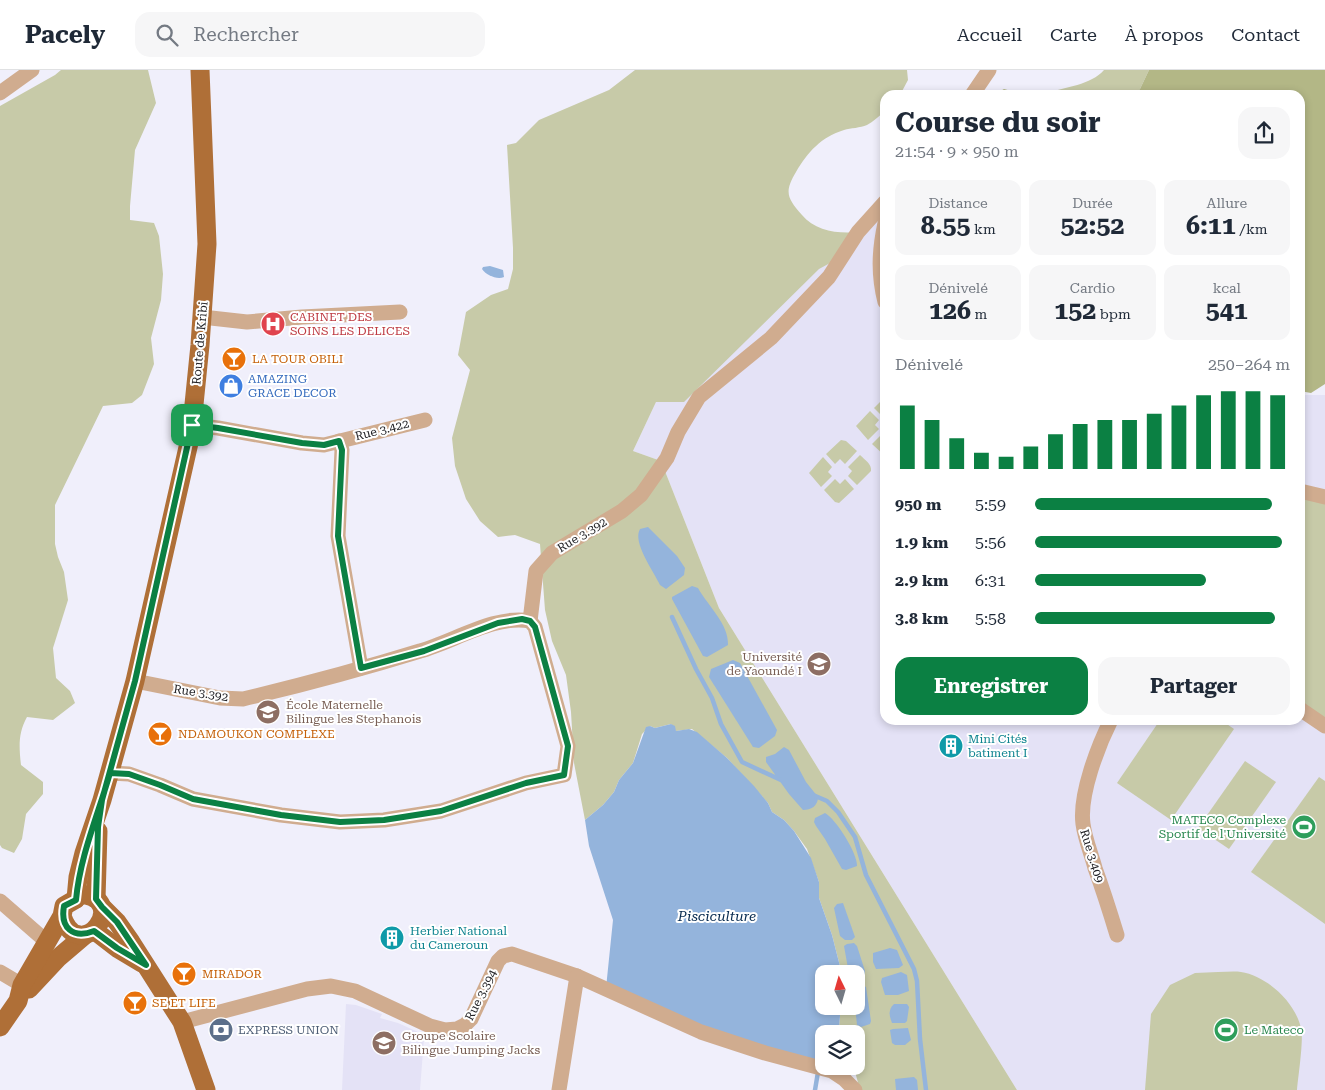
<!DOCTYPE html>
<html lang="fr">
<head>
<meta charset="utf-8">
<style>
  :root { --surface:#fff; --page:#f6f6f7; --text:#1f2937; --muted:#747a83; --line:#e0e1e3; --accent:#0b8043 }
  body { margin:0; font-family:"Roboto Serif",serif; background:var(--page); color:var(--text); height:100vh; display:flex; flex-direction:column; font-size:19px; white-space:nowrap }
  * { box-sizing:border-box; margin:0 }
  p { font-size:16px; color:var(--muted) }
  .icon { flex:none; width:28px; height:28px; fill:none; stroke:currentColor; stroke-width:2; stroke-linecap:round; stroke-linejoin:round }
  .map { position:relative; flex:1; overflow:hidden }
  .details { position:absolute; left:880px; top:20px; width:425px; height:635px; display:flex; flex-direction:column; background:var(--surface); border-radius:15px; box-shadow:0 2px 8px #0003 }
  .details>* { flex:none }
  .needle { width:32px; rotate:355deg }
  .buttons { position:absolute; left:815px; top:895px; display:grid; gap:10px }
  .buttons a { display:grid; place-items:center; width:50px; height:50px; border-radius:10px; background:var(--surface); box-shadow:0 2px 8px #0003; font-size:25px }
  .pin { position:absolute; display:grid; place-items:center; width:42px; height:42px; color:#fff; margin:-21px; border-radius:10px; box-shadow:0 2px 8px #0006 }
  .round { display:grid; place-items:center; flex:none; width:52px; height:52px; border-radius:15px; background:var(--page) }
  .overview { display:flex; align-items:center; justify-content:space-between; height:85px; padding:0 15px }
  h1 { font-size:28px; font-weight:700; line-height:38px }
  .figures { display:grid; grid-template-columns:repeat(3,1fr); gap:8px; height:85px; padding:5px 15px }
  .figures div { display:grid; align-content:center; border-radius:12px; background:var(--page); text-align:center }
  .figures b { font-size:25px; font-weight:700 }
  .figures small { font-size:14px; font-weight:400 }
  .figures p { font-size:14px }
  .chart { height:140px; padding:10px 15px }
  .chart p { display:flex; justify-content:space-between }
  .chart svg { width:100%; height:90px; margin-top:5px; stroke:var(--accent); stroke-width:6 }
  .button { display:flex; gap:10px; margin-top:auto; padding:10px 15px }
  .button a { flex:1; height:58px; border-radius:15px; background:var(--accent); color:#fff; font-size:20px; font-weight:700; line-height:58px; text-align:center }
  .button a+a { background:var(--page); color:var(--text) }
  ul { padding:0 15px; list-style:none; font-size:16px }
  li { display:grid; grid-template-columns:80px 60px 1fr; align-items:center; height:38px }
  li i { height:12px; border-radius:6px; background:var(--accent) }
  header { display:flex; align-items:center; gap:30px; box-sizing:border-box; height:70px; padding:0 25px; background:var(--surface); border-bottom:1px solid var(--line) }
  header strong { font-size:24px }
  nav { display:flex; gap:28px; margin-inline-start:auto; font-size:18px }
  .search { width:350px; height:45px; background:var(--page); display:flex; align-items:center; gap:12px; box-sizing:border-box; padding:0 18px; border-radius:15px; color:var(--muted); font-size:19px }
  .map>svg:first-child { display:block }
  .built { fill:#e4e2f6 }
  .green { fill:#c7caa8 }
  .forest { fill:#b3b786 }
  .water { fill:#94b4dc }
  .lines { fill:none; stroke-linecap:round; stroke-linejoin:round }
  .stream { stroke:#94b4dc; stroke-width:4.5 }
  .minor { stroke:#d0ac8f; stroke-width:15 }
  .major { stroke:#af6f37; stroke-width:19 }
  .route-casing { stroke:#fff; stroke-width:10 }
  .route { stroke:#0b8043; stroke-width:6 }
  .labels { text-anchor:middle; stroke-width:4; stroke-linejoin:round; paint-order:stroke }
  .health-label { font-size:12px; fill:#be3a42; stroke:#fff; text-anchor:start }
  .street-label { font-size:12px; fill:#242428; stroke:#fff }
  .food-label { font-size:12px; fill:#c56008; stroke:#fff; text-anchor:start }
  .shop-label { font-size:12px; fill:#366cbe; stroke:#fff; text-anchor:start }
  .education-label { font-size:12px; fill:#785e54; stroke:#fff; text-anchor:start }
  .culture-label { font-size:12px; fill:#0d838f; stroke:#fff; text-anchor:start }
  .leisure-label { font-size:12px; fill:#27864d; stroke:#fff; text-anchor:end }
  .service-label { font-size:12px; fill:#4e5e75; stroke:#fff; text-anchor:start }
  .water-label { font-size:14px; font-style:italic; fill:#082b50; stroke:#fff }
</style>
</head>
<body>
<header>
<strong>Pacely</strong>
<div class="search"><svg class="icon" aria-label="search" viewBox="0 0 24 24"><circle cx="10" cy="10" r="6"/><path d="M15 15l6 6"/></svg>Rechercher</div>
<nav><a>Accueil</a><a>Carte</a><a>À propos</a><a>Contact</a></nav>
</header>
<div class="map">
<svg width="1325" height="1020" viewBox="0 0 1325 1020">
  <rect width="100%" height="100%" fill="#f0effb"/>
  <g class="built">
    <polygon points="885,143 885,650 1300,650 1300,325 1325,325 1325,1020 1017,1020 719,538 661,391 633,381 656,332"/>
    <polygon points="346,934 356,935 382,944 380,948 398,953 418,962 424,968 420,1020 342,1020"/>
  </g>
  <g class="green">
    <path d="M61 0H148L156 33 135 80 130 136V150L154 153 159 166 163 204 161 230 151 268 154 294 142 325 132 333 103 336 55 435V474L58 487 64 502 68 530 53 578 56 608 70 621 75 633 53 650 27 647C18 663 19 677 21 695L43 712V724L26 744 22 769 14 783 2 778 0 775V36L55 5Z"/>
    <path d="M635 0H907L908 10 900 25H885V41C879 46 873 52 867 55 860 58 851 58 844 60 821 67 808 82 796 102 784 122 787 128 802 145 815 161 838 164 858 162L843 186 819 199 684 332H656L633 381 661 391 719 538 1017 1020H860L854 998 850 996H856V964H838C840 954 839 946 842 936H856V904H842L832 865 819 828V812L807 779 794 761 784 750 772 742 768 733 727 688 692 659 676 661 671 654 655 658 650 656 642 664 633 693 619 710 614 722 603 735 585 750 574 693 571 642 566 605 552 571 545 540 540 474 515 465 498 467 480 451 466 429 455 396 452 368 470 300 458 285 466 242 491 225 508 219 513 199V178L507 75 516 73 539 50 609 20Z"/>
    <path d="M1104 0H1149L1140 19 1132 25H1048L1047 23C1065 17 1091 15 1104 0Z"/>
    <polygon points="885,327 885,345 883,347 874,338"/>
    <polygon points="870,341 879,350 875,355 879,359 868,370 856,356"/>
    <polygon points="883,363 885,365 885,386 872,374"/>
    <polygon points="841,370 846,371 857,381 845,394 840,389 835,394 826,384"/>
    <path d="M860 385C865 390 872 394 871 401L857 415 848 406 852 401 848 397Z"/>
    <polygon points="823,387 832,397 828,402 832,406 821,417 809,403"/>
    <polygon points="835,409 840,414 845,409 854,419 839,433 835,432 824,420"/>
    <polygon points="1300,421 1325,427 1325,656 1300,639"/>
    <polygon points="1160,650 1221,650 1234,659 1171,750 1117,713"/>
    <polygon points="1245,691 1276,712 1229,779 1198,758"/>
    <polygon points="1319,707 1325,711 1325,854 1251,802"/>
    <path d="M1218 902C1226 902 1234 901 1241 902 1267 906 1295 932 1301 958 1304 969 1298 1007 1297 1020H1145L1151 944 1170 915 1195 903Z"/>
  </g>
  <g class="forest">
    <polygon points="1149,0 1325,0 1325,314 1311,323 1300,321 1300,25 1132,25 1140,19"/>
    <polygon points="1004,19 1025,25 994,25"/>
  </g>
  <g class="water">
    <path d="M490 196 503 200 504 207C497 210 486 205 482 199L483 197Z"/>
    <path d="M648 457 677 486 685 498 684 505 666 519 660 515C654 502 632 472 640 459Z"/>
    <path d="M692 516 698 518C708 536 729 554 728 575L707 587 703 586 672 529V527Z"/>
    <polygon points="733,590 740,593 777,660 775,666 759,678 753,677 709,607 711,599"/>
    <path d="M671 654 675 656 676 661 689 659 697 662 727 688 754 716 768 733 772 742 784 750 794 761 811 788 819 812V828L832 865 842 904H824V936H842C839 946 840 954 838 964H824V987L820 990 777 983 731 969 606 918 613 850 589 776 585 750 603 735 614 722 619 710 633 693 646 657 650 656 655 658Z"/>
    <path d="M784 677 789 680 806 712 818 727C818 736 811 740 803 740L789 724 766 692V687L775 684Z"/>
    <path d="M825 743C836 749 858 784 857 796L846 800 842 799 825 769 816 756 814 752 815 748Z"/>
    <polygon points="843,833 855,867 852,870 845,870 840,866 834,838 837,834"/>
    <polygon points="854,873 857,876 865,901 864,908 856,911 856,904 849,904 844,876 847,874"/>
    <polygon points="890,878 897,880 903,895 899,898 876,899 873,892 873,883"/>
    <polygon points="901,902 907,905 909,921 898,925 885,925 881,912 882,908"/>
    <polygon points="864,916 866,917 871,951 870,954 861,957 857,955 855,936 856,936 856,917"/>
    <path d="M894 934H907L909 937 907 951 905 953H892C889 945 888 940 894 934Z"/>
    <polygon points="908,958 911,970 905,975 895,975 892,973 890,960 893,959"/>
    <polygon points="914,1007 917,1010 918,1020 896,1020 895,1009"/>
  </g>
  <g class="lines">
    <g class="stream">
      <polyline points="672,547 696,599 712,628 721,654 742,692 781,710"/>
      <polyline points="813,725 827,731 838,742 855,767 866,805 914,899 917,911 920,969 926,1020"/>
      <polyline points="815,1020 820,990"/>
    </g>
    <g class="minor">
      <polyline points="0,23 32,0"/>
      <polyline points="972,25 989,0"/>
      <path d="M885 153C879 181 878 204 885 232"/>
      <polyline points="202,247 247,252 302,247 400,242"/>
      <polyline points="192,355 218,358 302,373 324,375 425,350"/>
      <polyline points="339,371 342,380 338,466 361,598"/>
      <polyline points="1300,421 1325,427"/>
      <path d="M135 611 220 628 243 629C302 615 362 599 420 581 453 572 496 544 530 551L536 501 552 483 622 441 641 425 667 388 678 362 699 327 771 268 829 207 858 162 885 132"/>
      <polyline points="1300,639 1325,656"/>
      <path d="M1111 650C1098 676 1079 725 1083 754 1085 769 1091 783 1095 798 1103 820 1110 842 1117 865"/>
      <polyline points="110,703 129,704 160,715 193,729 281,745 340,752 384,750 441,741 526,713 564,705 568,676 535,557 530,551"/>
      <polyline points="0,831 47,872"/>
      <polyline points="0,902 22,915"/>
      <polyline points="182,952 307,919 331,916 355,921 430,956 445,960 457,959 465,955 471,949 498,891 503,886 512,884 577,906 701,962 765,983 832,1001 844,1009 855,1020"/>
      <polyline points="559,1020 577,906"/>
    </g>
    <g class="major">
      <polyline points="76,829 78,807 84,783 102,730 135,611 191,364 200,275 207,174 200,0"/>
      <polyline points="96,829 98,761"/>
      <polyline points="102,837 117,852 131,872 182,952 206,1020"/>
      <polyline points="95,861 117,878 142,893"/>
      <polyline points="29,919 58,888 85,865"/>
      <path d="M0 957 18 931 22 915 62 846 64 836 76 829 79 824C133 828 80 898 62 846"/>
    </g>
  </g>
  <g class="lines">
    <defs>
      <path id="route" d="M192 355 135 611 102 730 98 757 96 829 102 837 117 852 146 895 117 878 94 861C73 869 60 858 64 836L76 830C80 786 98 745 110 703L129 704 160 715 193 729 281 745 340 752 384 750 441 741 526 713 564 705 568 676 535 557 530 551 522 549 498 553 424 581 361 598 338 466 342 380 339 371 324 375 302 373 218 358 192 355"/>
    </defs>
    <use href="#route" class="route-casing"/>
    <use href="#route" class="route"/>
  </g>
  <defs>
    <symbol id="hospital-disc" viewBox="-11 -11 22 22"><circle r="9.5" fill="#e0444e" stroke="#fff"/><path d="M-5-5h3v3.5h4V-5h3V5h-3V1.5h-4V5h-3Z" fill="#fff"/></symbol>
    <symbol id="bar-disc" viewBox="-11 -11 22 22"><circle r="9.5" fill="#e8710a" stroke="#fff"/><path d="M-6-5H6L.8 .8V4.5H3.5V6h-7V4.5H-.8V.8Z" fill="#fff"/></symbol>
    <symbol id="shop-disc" viewBox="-11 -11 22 22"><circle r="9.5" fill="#3f7fe0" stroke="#fff"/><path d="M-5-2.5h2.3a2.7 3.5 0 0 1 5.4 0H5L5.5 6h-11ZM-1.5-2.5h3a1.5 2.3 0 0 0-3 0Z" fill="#fff"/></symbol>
    <symbol id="university-disc" viewBox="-11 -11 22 22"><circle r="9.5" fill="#8d6e63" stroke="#fff"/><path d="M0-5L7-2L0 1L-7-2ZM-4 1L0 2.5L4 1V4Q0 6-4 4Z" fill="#fff"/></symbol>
    <symbol id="school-disc" viewBox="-11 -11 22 22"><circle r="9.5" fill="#8d6e63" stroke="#fff"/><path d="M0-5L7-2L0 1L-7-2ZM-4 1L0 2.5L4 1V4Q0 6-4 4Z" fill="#fff"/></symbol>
    <symbol id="building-disc" viewBox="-11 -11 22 22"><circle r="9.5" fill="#0f9aa8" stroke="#fff"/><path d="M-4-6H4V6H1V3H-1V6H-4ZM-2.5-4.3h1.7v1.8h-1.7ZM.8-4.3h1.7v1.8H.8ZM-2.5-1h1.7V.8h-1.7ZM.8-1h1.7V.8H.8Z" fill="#fff"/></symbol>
    <symbol id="stadium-disc" viewBox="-11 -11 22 22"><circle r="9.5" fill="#2e9e5b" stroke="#fff"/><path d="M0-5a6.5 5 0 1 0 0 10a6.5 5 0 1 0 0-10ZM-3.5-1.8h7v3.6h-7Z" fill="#fff"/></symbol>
    <symbol id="bank-disc" viewBox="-11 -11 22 22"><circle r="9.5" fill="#5c6f8a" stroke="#fff"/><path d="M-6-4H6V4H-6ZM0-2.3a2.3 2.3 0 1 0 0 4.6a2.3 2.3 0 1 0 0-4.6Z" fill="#fff"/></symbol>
  </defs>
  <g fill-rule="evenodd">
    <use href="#hospital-disc" x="259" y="240" width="28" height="28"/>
    <use href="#bar-disc" x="220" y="275" width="28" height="28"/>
    <use href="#shop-disc" x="217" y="302" width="28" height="28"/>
    <use href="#university-disc" x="805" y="580" width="28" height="28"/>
    <use href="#school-disc" x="254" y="628" width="28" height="28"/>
    <use href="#bar-disc" x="146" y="650" width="28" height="28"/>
    <use href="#building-disc" x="937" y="662" width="28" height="28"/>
    <use href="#stadium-disc" x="1290" y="743" width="28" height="28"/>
    <use href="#building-disc" x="378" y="854" width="28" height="28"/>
    <use href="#bar-disc" x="170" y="890" width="28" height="28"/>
    <use href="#bar-disc" x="121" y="919" width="28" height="28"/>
    <use href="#bank-disc" x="207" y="946" width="28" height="28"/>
    <use href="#stadium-disc" x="1212" y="946" width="28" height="28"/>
    <use href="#school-disc" x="370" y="959" width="28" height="28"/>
  </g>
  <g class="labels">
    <g class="health-label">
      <text x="290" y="251">CABINET DES<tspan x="290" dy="14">SOINS LES DELICES</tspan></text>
    </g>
    <g class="street-label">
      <text transform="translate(200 273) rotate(-85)" y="4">Route de Kribi</text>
      <text transform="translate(382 360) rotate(-14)" y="4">Rue 3.422</text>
      <text transform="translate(582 465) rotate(-31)" y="4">Rue 3.392</text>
      <text transform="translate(201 623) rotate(9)" y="4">Rue 3.392</text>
      <text transform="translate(1092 786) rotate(73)" y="4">Rue 3.409</text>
      <text transform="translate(481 925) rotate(-63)" y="4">Rue 3.394</text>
    </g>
    <g class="food-label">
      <text x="252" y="293">LA TOUR OBILI</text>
      <text x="178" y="668">NDAMOUKON COMPLEXE</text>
      <text x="202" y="908">MIRADOR</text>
      <text x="152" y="937">SE ET LIFE</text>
    </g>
    <g class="shop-label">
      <text x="248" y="313">AMAZING<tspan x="248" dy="14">GRACE DECOR</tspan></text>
    </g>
    <g class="education-label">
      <text x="802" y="591" text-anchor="end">Université<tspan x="802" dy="14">de Yaoundé I</tspan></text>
      <text x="286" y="639">École Maternelle<tspan x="286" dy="14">Bilingue les Stephanois</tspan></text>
      <text x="402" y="970">Groupe Scolaire<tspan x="402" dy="14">Bilingue Jumping Jacks</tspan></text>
    </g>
    <g class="culture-label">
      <text x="968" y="673">Mini Cités<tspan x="968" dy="14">batiment I</tspan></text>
      <text x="410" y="865">Herbier National<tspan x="410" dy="14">du Cameroun</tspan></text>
    </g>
    <g class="leisure-label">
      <text x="1286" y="754">MATECO Complexe<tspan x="1286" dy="14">Sportif de l'Université</tspan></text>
      <text x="1244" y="964" text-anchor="start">Le Mateco</text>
    </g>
    <g class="service-label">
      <text x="238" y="964">EXPRESS UNION</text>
    </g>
    <g class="water-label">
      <text x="717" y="851">Pisciculture</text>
    </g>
  </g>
</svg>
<div class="buttons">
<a><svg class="needle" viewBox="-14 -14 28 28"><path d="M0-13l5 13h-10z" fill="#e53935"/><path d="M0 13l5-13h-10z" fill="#747a83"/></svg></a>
<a><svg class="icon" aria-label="layers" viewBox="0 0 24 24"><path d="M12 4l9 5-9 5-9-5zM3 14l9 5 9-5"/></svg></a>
</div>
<div class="pin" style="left:192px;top:355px;background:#1e9e55"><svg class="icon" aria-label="arrive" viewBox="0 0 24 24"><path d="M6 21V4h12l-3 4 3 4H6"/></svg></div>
<section class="details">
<div class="overview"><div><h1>Course du soir</h1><p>21:54 · 9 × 950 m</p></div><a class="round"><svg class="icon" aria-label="share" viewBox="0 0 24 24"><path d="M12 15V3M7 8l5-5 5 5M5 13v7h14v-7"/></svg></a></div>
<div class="figures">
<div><p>Distance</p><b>8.55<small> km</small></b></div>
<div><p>Durée</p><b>52:52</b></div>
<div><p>Allure</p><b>6:11<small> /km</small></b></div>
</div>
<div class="figures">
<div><p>Dénivelé</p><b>126<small> m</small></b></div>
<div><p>Cardio</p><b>152<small> bpm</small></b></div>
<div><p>kcal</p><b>541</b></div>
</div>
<div class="chart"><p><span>Dénivelé</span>250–264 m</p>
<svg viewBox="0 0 160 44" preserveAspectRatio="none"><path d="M5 44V13M15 44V20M25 44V29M35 44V36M45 44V38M55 44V33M65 44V27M75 44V22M85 44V20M95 44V20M105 44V17M115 44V13M125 44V8M135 44V6M145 44V6M155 44V8"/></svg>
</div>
<ul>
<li><b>950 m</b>5:59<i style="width:93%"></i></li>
<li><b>1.9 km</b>5:56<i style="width:97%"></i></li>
<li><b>2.9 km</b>6:31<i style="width:67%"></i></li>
<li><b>3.8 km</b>5:58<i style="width:94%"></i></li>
</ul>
<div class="button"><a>Enregistrer</a><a>Partager</a></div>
</section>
</div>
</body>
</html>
